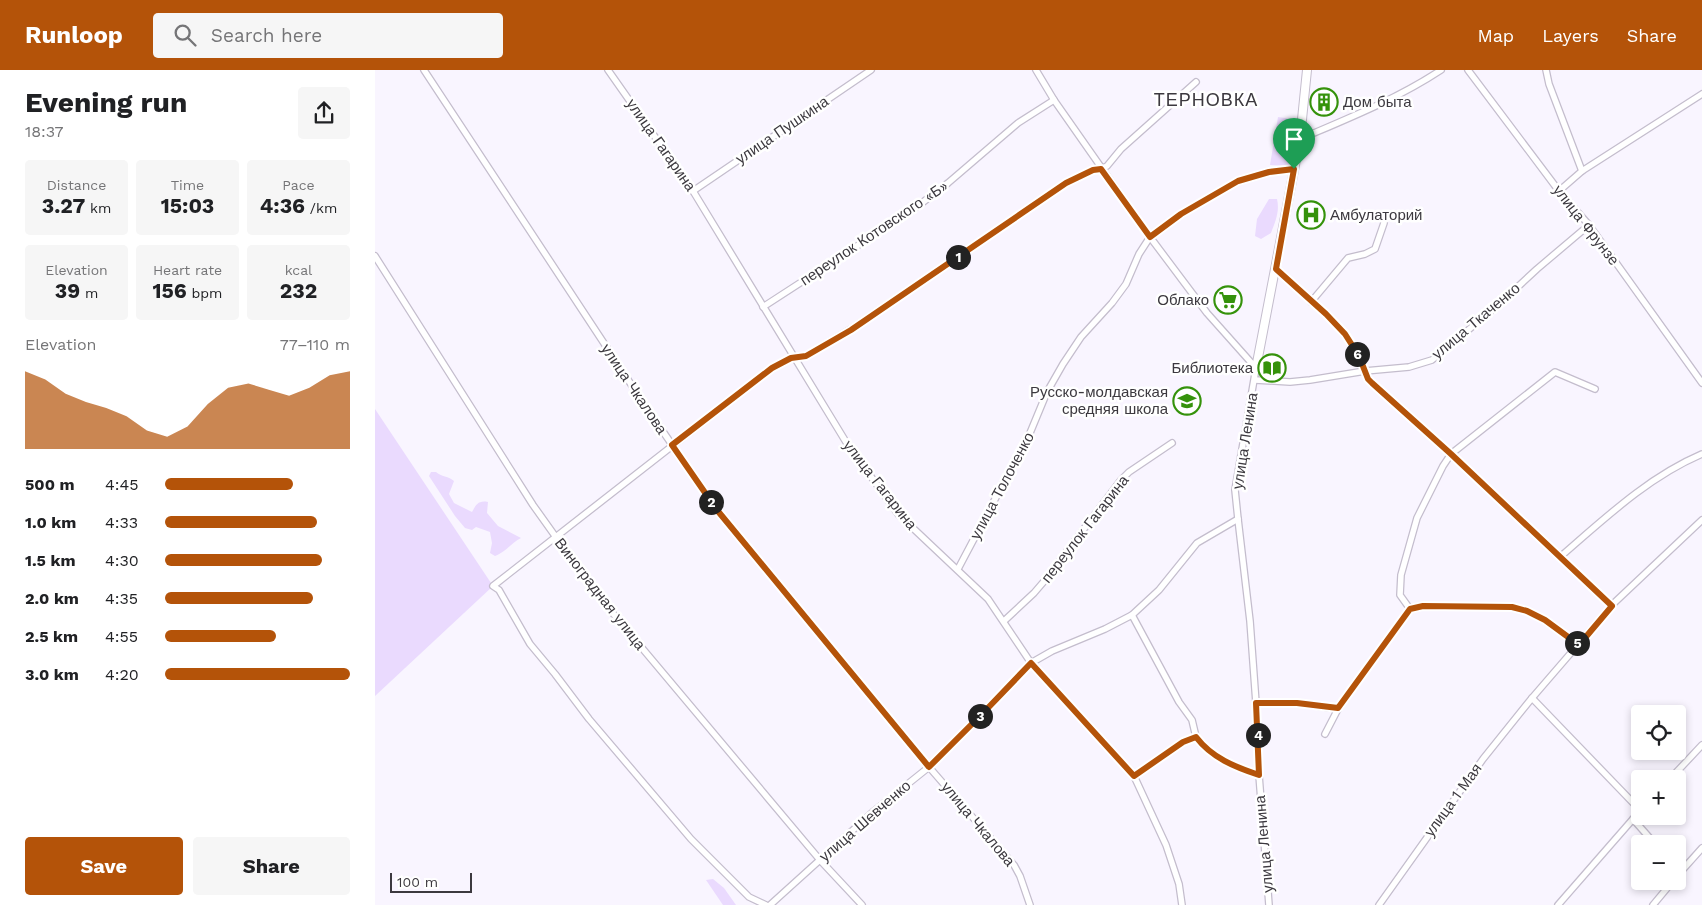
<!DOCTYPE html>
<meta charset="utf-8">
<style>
body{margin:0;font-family:"Work Sans",sans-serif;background:#f6f6f6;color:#202124;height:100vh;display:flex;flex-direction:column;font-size:19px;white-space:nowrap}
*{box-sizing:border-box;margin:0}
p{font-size:16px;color:#757577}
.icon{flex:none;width:28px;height:28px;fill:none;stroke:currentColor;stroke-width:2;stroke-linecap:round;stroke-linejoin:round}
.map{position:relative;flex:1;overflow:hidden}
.sheet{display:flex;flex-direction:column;background:#fff;width:375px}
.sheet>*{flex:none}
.tools{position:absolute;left:1256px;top:635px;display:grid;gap:10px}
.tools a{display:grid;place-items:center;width:55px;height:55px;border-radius:5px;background:#fff;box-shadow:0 2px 8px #0003;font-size:25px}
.scale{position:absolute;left:15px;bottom:12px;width:82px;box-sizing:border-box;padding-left:5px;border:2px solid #3c393f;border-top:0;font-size:14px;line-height:18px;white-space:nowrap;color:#3c393f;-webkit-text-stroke:4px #fff;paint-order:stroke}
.pin{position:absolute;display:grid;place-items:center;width:42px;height:42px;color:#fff;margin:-51px -21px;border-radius:50% 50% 50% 0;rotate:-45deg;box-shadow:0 0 5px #0007}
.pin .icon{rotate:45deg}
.km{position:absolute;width:25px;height:25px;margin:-12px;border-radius:50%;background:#222;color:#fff;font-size:14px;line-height:25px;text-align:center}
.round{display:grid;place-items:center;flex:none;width:52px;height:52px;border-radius:5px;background:#f6f6f6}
.head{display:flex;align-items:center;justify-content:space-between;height:85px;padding:0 25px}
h1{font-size:28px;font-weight:700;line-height:38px}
.stats{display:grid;grid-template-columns:repeat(3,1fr);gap:8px;height:85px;padding:5px 25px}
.stats div{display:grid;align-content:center;border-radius:5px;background:#f6f6f6;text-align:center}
.stats b{font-size:21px;font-weight:700}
.stats small{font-size:14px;font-weight:400}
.stats p{font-size:14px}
.chart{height:140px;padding:10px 25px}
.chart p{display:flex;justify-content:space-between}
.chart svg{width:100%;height:90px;margin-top:5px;fill:#b45309;opacity:.7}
.primary-button{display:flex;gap:10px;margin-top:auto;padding:10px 25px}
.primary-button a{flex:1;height:58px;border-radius:5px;background:#b45309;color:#fff;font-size:20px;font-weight:700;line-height:58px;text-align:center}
.primary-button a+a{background:#f6f6f6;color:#202124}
ul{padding:0 25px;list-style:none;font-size:16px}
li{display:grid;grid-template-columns:80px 60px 1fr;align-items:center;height:38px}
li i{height:12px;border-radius:6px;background:#b45309}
header{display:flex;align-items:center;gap:30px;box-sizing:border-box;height:70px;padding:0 25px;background:#b45309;color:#fff}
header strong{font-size:24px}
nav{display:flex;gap:28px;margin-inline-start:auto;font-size:18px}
.search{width:350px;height:45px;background:#f6f6f6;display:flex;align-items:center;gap:12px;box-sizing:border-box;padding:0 18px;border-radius:5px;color:#757577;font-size:19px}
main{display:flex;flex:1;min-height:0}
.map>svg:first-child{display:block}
.green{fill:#eadafe}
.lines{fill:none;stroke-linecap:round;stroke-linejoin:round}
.street-casing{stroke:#c4bdcd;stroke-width:8}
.secondary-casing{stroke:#c4bdcd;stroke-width:10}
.street{stroke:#fff;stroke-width:5.5}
.secondary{stroke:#fff;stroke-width:8}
.route-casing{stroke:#fff;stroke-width:10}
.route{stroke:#b45309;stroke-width:6}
.labels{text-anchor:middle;stroke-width:5;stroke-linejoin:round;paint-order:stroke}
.poi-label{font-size:15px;fill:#3c393f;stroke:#fff;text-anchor:end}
.street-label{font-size:15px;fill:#3c393f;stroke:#fff}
.quarter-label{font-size:18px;letter-spacing:1px;fill:#3c393f;stroke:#fff}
</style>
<header>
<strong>Runloop</strong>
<div class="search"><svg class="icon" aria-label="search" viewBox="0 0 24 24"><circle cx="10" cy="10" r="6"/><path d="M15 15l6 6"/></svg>Search here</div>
<nav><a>Map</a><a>Layers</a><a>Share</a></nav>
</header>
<main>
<section class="sheet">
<div class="head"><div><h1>Evening run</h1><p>18:37</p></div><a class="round"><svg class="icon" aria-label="share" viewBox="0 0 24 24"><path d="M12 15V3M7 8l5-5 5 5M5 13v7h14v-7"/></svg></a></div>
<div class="stats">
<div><p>Distance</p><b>3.27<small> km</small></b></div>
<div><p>Time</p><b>15:03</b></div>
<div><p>Pace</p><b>4:36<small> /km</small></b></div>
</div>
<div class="stats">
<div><p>Elevation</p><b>39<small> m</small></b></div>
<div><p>Heart rate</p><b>156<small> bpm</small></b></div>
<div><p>kcal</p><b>232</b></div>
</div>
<div class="chart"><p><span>Elevation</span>77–110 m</p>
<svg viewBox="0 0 160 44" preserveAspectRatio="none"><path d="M0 44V6L10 10L20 17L30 21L40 24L50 28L60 35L70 38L80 33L90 22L100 14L110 12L120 15L130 18L140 14L150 8L160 6V44z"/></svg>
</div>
<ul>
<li><b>500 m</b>4:45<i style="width:69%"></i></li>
<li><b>1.0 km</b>4:33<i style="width:82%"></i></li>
<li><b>1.5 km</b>4:30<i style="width:85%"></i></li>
<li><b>2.0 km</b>4:35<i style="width:80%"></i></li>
<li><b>2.5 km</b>4:55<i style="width:60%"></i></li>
<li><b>3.0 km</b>4:20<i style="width:100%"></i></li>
</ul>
<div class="primary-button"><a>Save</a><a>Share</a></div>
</section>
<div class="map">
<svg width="1327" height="835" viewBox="0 0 1327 835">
<rect width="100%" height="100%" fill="#f9f5ff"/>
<g class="green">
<polygon points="903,47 924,50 916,96 895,95"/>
<path d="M894 129H902C905 142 900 152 896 163L886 169 880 166 882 149Z"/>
<polygon points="0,339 118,516 0,626"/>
<path d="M56 402H61C66 407 74 406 79 411L74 424 79 433 97 442C101 435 103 430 113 432L112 443 123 456 146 468C135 474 132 481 120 486L115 483 117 473 115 462 101 457 97 460 90 458 80 446 54 406Z"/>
<polygon points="338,809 349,818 361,835 348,835 331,810"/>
</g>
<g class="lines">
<g class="street-casing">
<g id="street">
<polyline points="49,0 269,334 342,440 554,697 639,795 645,806 655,835"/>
<polyline points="233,0 318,121 471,372 523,444 613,529 656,593 759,706 791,775 804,814 807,835"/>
<polyline points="661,0 679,30 775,167 832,243 881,298 860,420 863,449 875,551 881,633 884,705 894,835"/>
<polyline points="1093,0 1184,121 1214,155 1327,313"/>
<polyline points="1171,0 1174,14 1207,101"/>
<path d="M925 69C974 48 1022 29 1066 0"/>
<polyline points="318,121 496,0"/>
<polyline points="1184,121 1207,101 1327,24"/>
<polyline points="0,186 158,435 220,522 445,790 487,835"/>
<polyline points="901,199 951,244 970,265 983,286 993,309 997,313 1076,384 1237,536"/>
<polyline points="936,232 973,188 990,184 1000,179 1009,153"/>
<polyline points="388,237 539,139 573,113 643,53 679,30"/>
<polyline points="880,310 915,312 935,310 990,301 1034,297 1057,290 1121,237 1162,199 1214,155"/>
<path d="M1185 487C1229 449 1273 407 1327 384"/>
<polyline points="583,499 655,363 672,322 688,294 706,267 737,233 751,214 764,184 775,167 806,144 863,111 894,102 919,99"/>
<polyline points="1035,539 1025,525 1026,505 1042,448 1068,396 1076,384 1180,302 1220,319"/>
<polyline points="757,545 804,632 817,650 821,667 826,674 838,684 852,693 884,705"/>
<polyline points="629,551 659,523 677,502 689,485 746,410 754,402 797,373"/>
<polyline points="1157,628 1265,740"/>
<polyline points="881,633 922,633 963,639 1035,539 1048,536 1137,537 1152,541 1169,550 1204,575"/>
<polyline points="950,664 963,639"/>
<polyline points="759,706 808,672 821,667"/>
<polyline points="1295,709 1327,675"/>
<polyline points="1258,749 1280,774"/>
<polyline points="1302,806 1327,778"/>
<polyline points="391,835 374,827 316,769 214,649 180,604 155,574 124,520 118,516 397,298 415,288 431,286 476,259 691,113 718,100 726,99 732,96 746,79 821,12"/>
<polyline points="395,835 499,741 554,697 611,641 656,593 677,581 730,559 757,545 784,520 822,473 863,449"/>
<polyline points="1004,835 1108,689 1157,628 1239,533 1327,450"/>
<polyline points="1183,835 1265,741"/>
<polyline points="1278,835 1298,811"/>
</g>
</g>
<g class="secondary-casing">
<polyline id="secondary" points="881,298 925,69 932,0"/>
</g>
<use href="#street" class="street"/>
<use href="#secondary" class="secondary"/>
</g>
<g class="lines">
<g class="route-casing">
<path id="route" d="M726 99 775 167 806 144 863 111 894 102 919 99 901 199 951 244 970 264 984 286 993 309 997 313 1076 384 1237 536 1204 575 1170 550 1152 541 1137 537 1048 536 1035 539 963 638 922 633H881L884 705C860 697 837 688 821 667L808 672 759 706 656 593 610 641 554 697 342 440 297 375 397 298 416 288 431 286 476 260 691 113 718 100Z"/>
</g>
<use href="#route" class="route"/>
</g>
<defs>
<g id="building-ring" transform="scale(1.4375)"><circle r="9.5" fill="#fff" stroke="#35920b" stroke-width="1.5"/><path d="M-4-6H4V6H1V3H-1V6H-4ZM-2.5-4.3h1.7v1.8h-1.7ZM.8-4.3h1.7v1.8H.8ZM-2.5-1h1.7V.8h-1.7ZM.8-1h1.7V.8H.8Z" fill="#35920b"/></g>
<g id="hospital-ring" transform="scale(1.4375)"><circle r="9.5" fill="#fff" stroke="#35920b" stroke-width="1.5"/><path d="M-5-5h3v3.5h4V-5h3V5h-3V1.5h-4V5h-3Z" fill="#35920b"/></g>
<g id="supermarket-ring" transform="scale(1.4375)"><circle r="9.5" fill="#fff" stroke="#35920b" stroke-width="1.5"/><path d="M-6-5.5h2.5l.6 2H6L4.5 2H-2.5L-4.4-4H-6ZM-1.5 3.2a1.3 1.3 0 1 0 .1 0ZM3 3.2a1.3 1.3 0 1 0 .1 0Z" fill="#35920b"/></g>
<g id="library-ring" transform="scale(1.4375)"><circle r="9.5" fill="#fff" stroke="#35920b" stroke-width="1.5"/><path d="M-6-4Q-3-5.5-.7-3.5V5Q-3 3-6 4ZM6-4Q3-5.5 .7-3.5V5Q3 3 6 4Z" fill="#35920b"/></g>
<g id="school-ring" transform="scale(1.4375)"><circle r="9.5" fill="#fff" stroke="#35920b" stroke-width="1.5"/><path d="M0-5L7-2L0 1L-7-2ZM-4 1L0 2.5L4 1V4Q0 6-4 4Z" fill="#35920b"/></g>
</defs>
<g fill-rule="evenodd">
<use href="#building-ring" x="949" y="32"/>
<use href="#hospital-ring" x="936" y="145"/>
<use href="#supermarket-ring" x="853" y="230"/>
<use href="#library-ring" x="897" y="298"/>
<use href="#school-ring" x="812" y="331"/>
</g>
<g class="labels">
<g class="poi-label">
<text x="968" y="37" text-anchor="start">Дом быта</text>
<text x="955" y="150" text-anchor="start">Амбулаторий</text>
<text x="834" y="235">Облако</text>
<text x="878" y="303">Библиотека</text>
<text x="793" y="327">Русско-молдавская<tspan x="793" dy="17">средняя школа</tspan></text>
</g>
<g class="street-label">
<text transform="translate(407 60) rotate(-34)" y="5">улица Пушкина</text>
<text transform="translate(286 75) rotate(55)" y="5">улица Гагарина</text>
<text transform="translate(1211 155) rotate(52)" y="5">улица Фрунзе</text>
<text transform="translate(499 163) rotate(-34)" y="5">переулок Котовского «Б»</text>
<text transform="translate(1101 251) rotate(-40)" y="5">улица Ткаченко</text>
<text transform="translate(259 319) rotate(56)" y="5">улица Чкалова</text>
<text transform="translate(870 371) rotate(-81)" y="5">улица Ленина</text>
<text transform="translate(505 415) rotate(52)" y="5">улица Гагарина</text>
<text transform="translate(627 416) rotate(-62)" y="5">улица Толоченко</text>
<text transform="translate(710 459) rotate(-52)" y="5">переулок Гагарина</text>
<text transform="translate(225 524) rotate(52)" y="5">Виноградная улица</text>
<text transform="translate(1078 730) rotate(-54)" y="5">улица 1 Мая</text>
<text transform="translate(490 751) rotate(-41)" y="5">улица Шевченко</text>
<text transform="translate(603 754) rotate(50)" y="5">улица Чкалова</text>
<text transform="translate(889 774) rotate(-95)" y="5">улица Ленина</text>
</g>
<g class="quarter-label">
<text x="831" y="36">ТЕРНОВКА</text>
</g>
</g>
</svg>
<div class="tools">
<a><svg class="icon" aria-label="locate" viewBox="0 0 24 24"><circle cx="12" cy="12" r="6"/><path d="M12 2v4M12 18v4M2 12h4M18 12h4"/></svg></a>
<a>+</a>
<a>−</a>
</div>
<div class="scale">100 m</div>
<div class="pin" style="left:919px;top:99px;background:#1e9e55"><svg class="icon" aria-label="arrive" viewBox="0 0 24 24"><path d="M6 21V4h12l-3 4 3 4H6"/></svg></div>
<b class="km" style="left:583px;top:187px">1</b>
<b class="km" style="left:336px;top:432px">2</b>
<b class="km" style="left:605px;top:646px">3</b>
<b class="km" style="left:883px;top:665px">4</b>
<b class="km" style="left:1202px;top:573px">5</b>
<b class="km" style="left:982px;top:284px">6</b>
</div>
</main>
